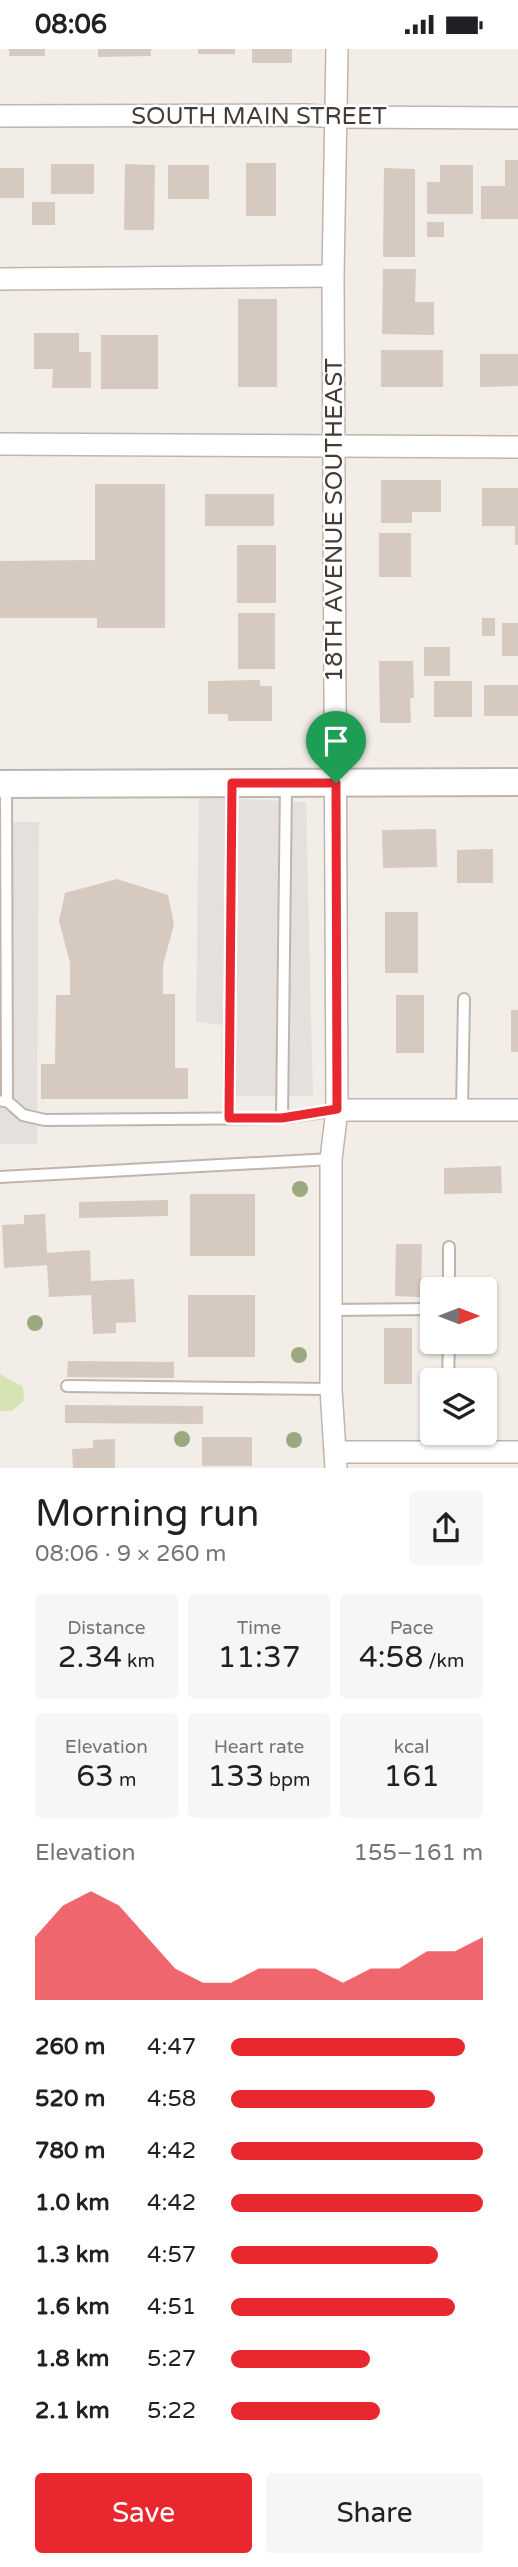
<!DOCTYPE html>
<meta charset="utf-8">
<style>
body{margin:0;font-family:"Varela Round",sans-serif;background:#f6f6f6;color:#202124;height:100vh;display:flex;flex-direction:column;font-size:26px;white-space:nowrap}
*{box-sizing:border-box;margin:0}
p{font-size:23px;color:#757577}
.icon{flex:none;width:38px;height:38px;fill:none;stroke:currentColor;stroke-width:2;stroke-linecap:round;stroke-linejoin:round}
.map{position:relative;height:1419px;overflow:hidden}
.details{display:flex;flex-direction:column;background:#fff;flex:1}
.details>*{flex:none}
.needle{width:46px;rotate:90deg}
.buttons{position:absolute;left:420px;top:1228px;display:grid;gap:14px}
.buttons a{display:grid;place-items:center;width:77px;height:77px;border-radius:7px;background:#fff;box-shadow:0 2px 5px #0004;font-size:35px}
.pin{position:absolute;display:grid;place-items:center;width:60px;height:60px;color:#fff;margin:-72px -30px;border-radius:50% 50% 50% 0;rotate:-45deg;box-shadow:0 0 7px #0007}
.pin .icon{rotate:45deg}
.round{display:grid;place-items:center;flex:none;width:74px;height:74px;border-radius:7px;background:#f6f6f6}
.overview{display:flex;align-items:center;justify-content:space-between;height:119px;padding:0 35px}
h1{font-size:38px;font-weight:600;line-height:52px}
.metrics{display:grid;grid-template-columns:repeat(3,1fr);gap:10px;height:119px;padding:7px 35px}
.metrics div{display:grid;align-content:center;border-radius:7px;background:#f6f6f6;text-align:center}
.metrics b{font-size:30px;font-weight:600}
.metrics small{font-size:19px;font-weight:400}
.metrics p{font-size:19px}
.chart{height:196px;padding:14px 35px}
.chart p{display:flex;justify-content:space-between}
.chart svg{width:100%;height:126px;margin-top:7px;fill:#e9272e;opacity:.7}
.cta{display:flex;gap:14px;margin-top:auto;padding:14px 35px}
.cta a{flex:1;height:80px;border-radius:7px;background:#e9272e;color:#fff;font-size:28px;font-weight:600;line-height:80px;text-align:center}
.cta a+a{background:#f6f6f6;color:#202124}
ul{padding:0 35px;list-style:none;font-size:23px}
li{display:grid;grid-template-columns:112px 84px 1fr;align-items:center;height:52px}
li i{height:18px;border-radius:9px;background:#e9272e}
.status{display:flex;justify-content:space-between;align-items:center;height:49px;padding:0 35px;background:#fff;direction:ltr}
.status svg{height:19px;fill:currentColor}
.map>svg:first-child{display:block}
.green{fill:#d6e3b3}
.parking{fill:#e3e0de}
.building{fill:#d6c9c0}
.lines{fill:none;stroke-linecap:round;stroke-linejoin:round}
.service-casing{stroke:#c0b5ad;stroke-width:14}
.minor-casing{stroke:#c0b5ad;stroke-width:24}
.tertiary-casing{stroke:#c0b5ad;stroke-width:30}
.service{stroke:#fff;stroke-width:10}
.minor{stroke:#fff;stroke-width:21}
.tertiary{stroke:#fff;stroke-width:26}
.tree{fill:#9ba981}
.route-casing{stroke:#fff;stroke-width:14}
.route{stroke:#e9272e;stroke-width:9}
.labels{text-anchor:middle;stroke-width:5;stroke-linejoin:round;paint-order:stroke}
.street-label{font-size:24px;fill:#443c36;stroke:#fff}
</style>
<div class="status"><b>08:06</b><svg viewBox="0 0 49 12"><path d="M0 12V9h3v3zM5 12V6h3v6zM10 12V3h3v9zM15 12V0h3v12zM26 1h20v11H26zM47 4h2v5h-2z"/></svg></div>
<div class="map">
<svg width="518" height="1419" viewBox="0 0 518 1419">
<rect width="100%" height="100%" fill="#f2ede7"/>
<polygon class="green" points="0,1325 23,1338 24,1351 12,1362 0,1362"/>
<g class="parking">
<polygon points="199,748 306,753 313,1047 229,1047 232,977 196,973"/>
<polygon points="0,773 39,773 37,1095 0,1095"/>
</g>
<g class="building">
<rect x="9" y="0" width="36" height="7"/>
<polygon points="98,0 151,0 151,7 98,8"/>
<rect x="198" y="0" width="37" height="5"/>
<rect x="252" y="0" width="40" height="14"/>
<polygon points="505,111 518,111 518,170 481,170 481,137 505,137"/>
<rect x="246" y="114" width="30" height="53"/>
<rect x="51" y="115" width="43" height="30"/>
<polygon points="125,115 155,116 154,181 124,181"/>
<rect x="168" y="116" width="41" height="34"/>
<polygon points="440,116 473,116 473,165 427,165 427,133 440,133"/>
<rect x="0" y="119" width="24" height="30"/>
<polygon points="384,119 415,120 415,208 383,208"/>
<rect x="32" y="153" width="23" height="23"/>
<rect x="427" y="173" width="17" height="15"/>
<polygon points="383,220 416,220 415,253 434,253 434,286 382,285"/>
<rect x="238" y="250" width="39" height="88"/>
<polygon points="34,284 79,284 79,303 91,303 91,339 52,339 53,320 34,320"/>
<rect x="101" y="286" width="57" height="54"/>
<rect x="381" y="301" width="62" height="37"/>
<polygon points="480,305 518,305 518,337 480,338"/>
<polygon points="381,431 441,431 441,463 412,463 412,474 381,474"/>
<polygon points="95,435 165,435 165,579 97,579 97,569 0,569 0,512 95,511"/>
<polygon points="482,439 518,439 518,496 515,496 515,477 482,477"/>
<rect x="205" y="445" width="69" height="32"/>
<rect x="379" y="484" width="32" height="44"/>
<rect x="237" y="496" width="39" height="58"/>
<rect x="238" y="564" width="37" height="56"/>
<rect x="482" y="569" width="13" height="18"/>
<rect x="502" y="574" width="16" height="33"/>
<rect x="424" y="598" width="26" height="29"/>
<polygon points="379,612 413,612 414,649 410,649 411,674 380,674"/>
<polygon points="260,631 260,637 272,637 272,672 228,672 228,665 208,665 208,632"/>
<rect x="434" y="632" width="38" height="36"/>
<rect x="484" y="636" width="34" height="31"/>
<polygon points="436,780 437,818 383,819 382,781"/>
<polygon points="493,800 493,834 457,834 457,801"/>
<polygon points="117,830 168,846 174,875 163,916 163,945 175,945 175,1019 188,1019 188,1050 41,1050 41,1015 55,1015 56,946 70,946 70,914 59,872 65,844"/>
<rect x="385" y="863" width="33" height="61"/>
<rect x="396" y="946" width="28" height="58"/>
<rect x="511" y="961" width="7" height="42"/>
<polygon points="501,1117 502,1144 444,1145 444,1119"/>
<rect x="190" y="1145" width="65" height="62"/>
<polygon points="168,1151 168,1167 79,1169 79,1153"/>
<polygon points="45,1165 47,1204 90,1201 91,1232 134,1230 136,1273 116,1274 116,1284 93,1285 91,1246 49,1248 47,1216 4,1219 2,1176 24,1175 24,1166"/>
<polygon points="396,1195 422,1195 421,1248 395,1247"/>
<rect x="188" y="1246" width="67" height="62"/>
<rect x="384" y="1279" width="28" height="56"/>
<polygon points="68,1312 174,1313 174,1329 67,1328"/>
<polygon points="65,1356 203,1357 203,1375 65,1374"/>
<rect x="202" y="1388" width="50" height="29"/>
<polygon points="115,1390 115,1419 73,1419 72,1400 93,1399 93,1391"/>
</g>
<g class="lines">
<g class="service-casing">
<g id="service">
<polyline points="3,1052 7,1052 6,737"/>
<polyline points="7,1052 23,1066 45,1071 282,1069 337,1061"/>
<polyline points="462,1061 464,950"/>
<polyline points="229,1069 232,734"/>
<polyline points="282,1069 286,735"/>
<polyline points="0,1128 331,1110"/>
<polyline points="449,1198 449,1241"/>
<polyline points="331,1261 432,1260"/>
<polyline points="448,1332 449,1293"/>
<polyline points="67,1337 331,1340"/>
<polyline points="438,1403 442,1384"/>
</g>
</g>
<g class="minor-casing">
<g id="minor">
<polyline points="0,67 305,66 336,68 518,69"/>
<polyline points="0,230 333,227"/>
<polyline points="0,395 518,398"/>
<polyline points="337,1061 518,1061"/>
<polyline points="336,1403 518,1403"/>
<polyline points="336,1419 331,1340 331,1110 337,1061 333,227 337,0"/>
</g>
</g>
<g class="tertiary-casing">
<polyline id="tertiary" points="0,735 518,733"/>
</g>
<use href="#service" class="service"/>
<use href="#minor" class="minor"/>
<use href="#tertiary" class="tertiary"/>
</g>
<g class="tree">
<circle cx="300" cy="1140" r="8"/>
<circle cx="35" cy="1274" r="8"/>
<circle cx="299" cy="1306" r="8"/>
<circle cx="182" cy="1390" r="8"/>
<circle cx="294" cy="1391" r="8"/>
</g>
<g class="lines">
<g class="route-casing">
<polygon id="route" points="232,734 336,734 337,1060 282,1069 229,1069"/>
</g>
<use href="#route" class="route"/>
</g>
<g class="labels">
<g class="street-label">
<text x="259" y="75">SOUTH MAIN STREET</text>
<text transform="translate(334 471) rotate(-90)" y="8">18TH AVENUE SOUTHEAST</text>
</g>
</g>
</svg>
<div class="buttons">
<a><svg class="needle" viewBox="-14 -14 28 28"><path d="M0-13l5 13h-10z" fill="#e53935"/><path d="M0 13l5-13h-10z" fill="#757577"/></svg></a>
<a><svg class="icon" aria-label="layers" viewBox="0 0 24 24"><path d="M12 4l9 5-9 5-9-5zM3 14l9 5 9-5"/></svg></a>
</div>
<div class="pin" style="left:336px;top:734px;background:#1e9e55"><svg class="icon" aria-label="arrive" viewBox="0 0 24 24"><path d="M6 21V4h12l-3 4 3 4H6"/></svg></div>
</div>
<section class="details">
<div class="overview"><div><h1>Morning run</h1><p>08:06 · 9 × 260 m</p></div><a class="round"><svg class="icon" aria-label="share" viewBox="0 0 24 24"><path d="M12 15V3M7 8l5-5 5 5M5 13v7h14v-7"/></svg></a></div>
<div class="metrics">
<div><p>Distance</p><b>2.34<small> km</small></b></div>
<div><p>Time</p><b>11:37</b></div>
<div><p>Pace</p><b>4:58<small> /km</small></b></div>
</div>
<div class="metrics">
<div><p>Elevation</p><b>63<small> m</small></b></div>
<div><p>Heart rate</p><b>133<small> bpm</small></b></div>
<div><p>kcal</p><b>161</b></div>
</div>
<div class="chart"><p><span>Elevation</span>155–161 m</p>
<svg viewBox="0 0 160 44" preserveAspectRatio="none"><path d="M0 44V22L10 11L20 6L30 11L40 22L50 33L60 38L70 38L80 33L90 33L100 33L110 38L120 33L130 33L140 27L150 27L160 22V44z"/></svg>
</div>
<ul>
<li><b>260 m</b>4:47<i style="width:93%"></i></li>
<li><b>520 m</b>4:58<i style="width:81%"></i></li>
<li><b>780 m</b>4:42<i style="width:100%"></i></li>
<li><b>1.0 km</b>4:42<i style="width:100%"></i></li>
<li><b>1.3 km</b>4:57<i style="width:82%"></i></li>
<li><b>1.6 km</b>4:51<i style="width:89%"></i></li>
<li><b>1.8 km</b>5:27<i style="width:55%"></i></li>
<li><b>2.1 km</b>5:22<i style="width:59%"></i></li>
</ul>
<div class="cta"><a>Save</a><a>Share</a></div>
</section>
